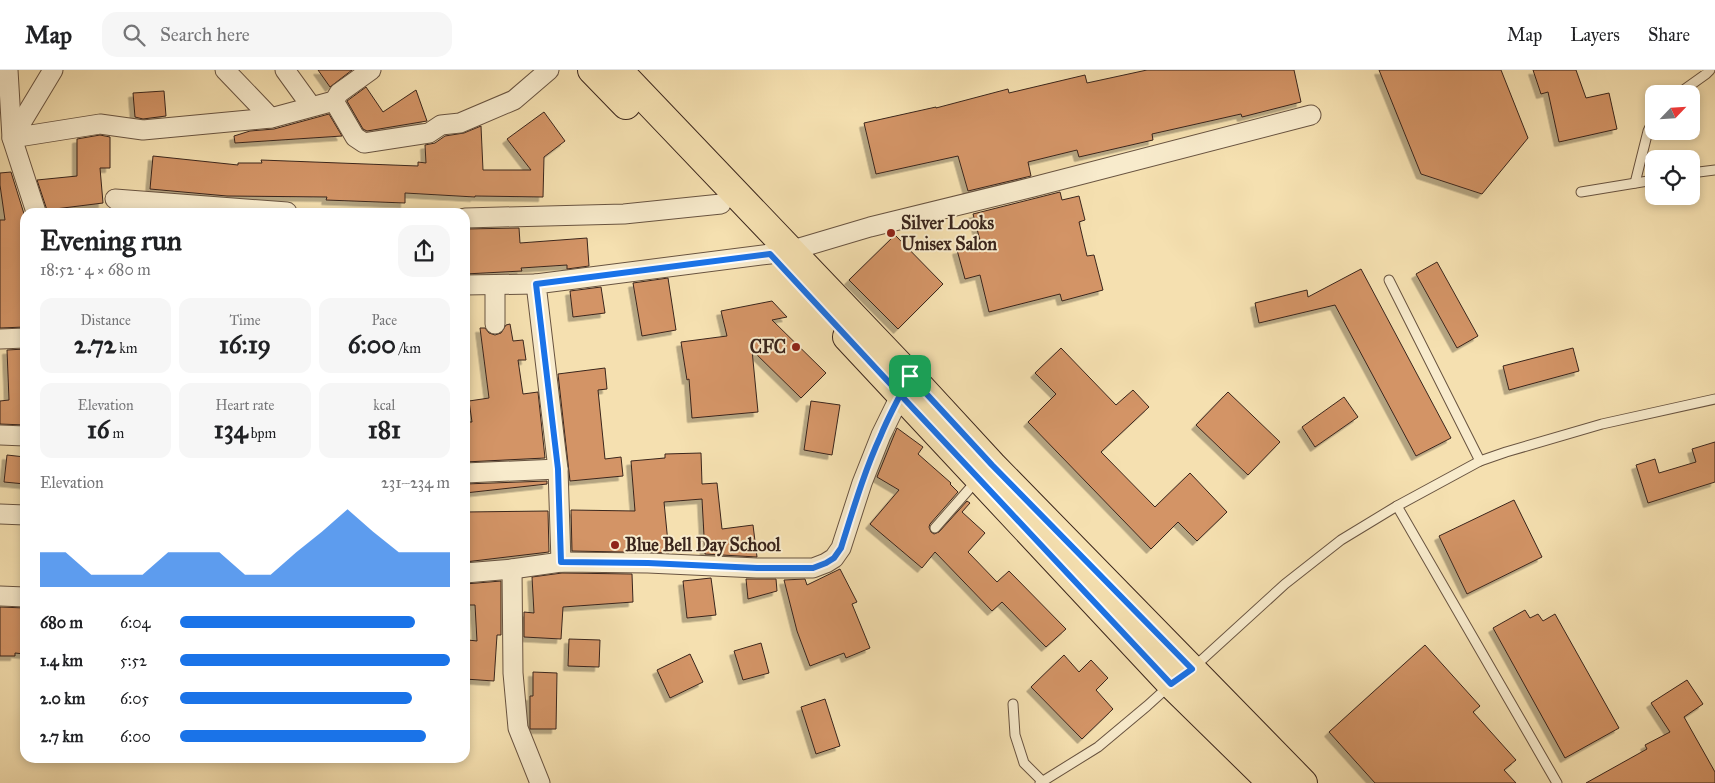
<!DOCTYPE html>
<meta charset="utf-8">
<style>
body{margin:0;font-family:"IM FELL Great Primer",serif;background:#f6f6f6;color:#202124;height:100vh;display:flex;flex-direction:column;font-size:19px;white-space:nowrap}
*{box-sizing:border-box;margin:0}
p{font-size:16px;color:#757577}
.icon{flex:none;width:28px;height:28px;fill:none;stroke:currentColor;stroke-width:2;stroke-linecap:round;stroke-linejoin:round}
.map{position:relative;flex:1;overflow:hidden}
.details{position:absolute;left:20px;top:138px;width:450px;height:555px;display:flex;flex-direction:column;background:#fff;border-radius:15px;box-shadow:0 2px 8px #0003}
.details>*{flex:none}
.needle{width:32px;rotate:65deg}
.buttons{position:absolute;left:1645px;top:15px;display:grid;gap:10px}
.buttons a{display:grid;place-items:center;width:55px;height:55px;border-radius:10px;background:#fff;box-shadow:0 2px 8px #0003;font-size:25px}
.pin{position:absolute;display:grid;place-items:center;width:42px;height:42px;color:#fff;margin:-21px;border-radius:10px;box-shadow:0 2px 8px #0006}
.round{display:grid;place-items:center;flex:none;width:52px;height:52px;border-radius:15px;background:#f6f6f6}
.overview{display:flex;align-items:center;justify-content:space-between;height:85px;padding:0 20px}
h1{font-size:28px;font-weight:700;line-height:38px}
.figures{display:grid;grid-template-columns:repeat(3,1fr);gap:8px;height:85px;padding:5px 20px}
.figures div{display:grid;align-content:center;border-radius:12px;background:#f6f6f6;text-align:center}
.figures b{font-size:25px;font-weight:700}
.figures small{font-size:14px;font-weight:400}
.figures p{font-size:14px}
.chart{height:140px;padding:10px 20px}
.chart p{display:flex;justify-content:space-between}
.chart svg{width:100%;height:90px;margin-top:5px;fill:#1a73e8;opacity:.7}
ul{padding:0 20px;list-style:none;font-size:16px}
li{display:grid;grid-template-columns:80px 60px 1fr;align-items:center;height:38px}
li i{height:12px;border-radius:6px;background:#1a73e8}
header{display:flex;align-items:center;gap:30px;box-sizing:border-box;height:70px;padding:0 25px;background:#fff;border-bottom:1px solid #e0e0e0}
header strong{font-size:24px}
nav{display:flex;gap:28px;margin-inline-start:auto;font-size:18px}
.search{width:350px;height:45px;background:#f6f6f6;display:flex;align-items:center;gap:12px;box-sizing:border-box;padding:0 18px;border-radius:15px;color:#757577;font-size:19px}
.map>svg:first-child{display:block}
.building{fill:#d39466;stroke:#3a251c;filter:url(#shadow)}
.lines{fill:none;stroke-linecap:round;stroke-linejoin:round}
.service-casing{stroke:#695441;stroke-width:11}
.minor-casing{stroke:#695441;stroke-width:21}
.primary-casing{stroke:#3a251c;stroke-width:30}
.service{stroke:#f8ebcc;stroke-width:9}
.minor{stroke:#f8ebcc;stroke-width:19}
.primary{stroke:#f5e0b0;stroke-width:28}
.route-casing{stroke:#fff;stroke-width:10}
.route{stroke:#1a73e8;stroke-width:6}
.poi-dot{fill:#8f2418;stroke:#f8ebcc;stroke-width:2}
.labels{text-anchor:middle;stroke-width:4;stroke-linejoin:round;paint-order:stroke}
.poi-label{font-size:18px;font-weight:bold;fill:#3a251c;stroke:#f8ebcc;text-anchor:start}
</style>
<header>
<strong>Map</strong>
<div class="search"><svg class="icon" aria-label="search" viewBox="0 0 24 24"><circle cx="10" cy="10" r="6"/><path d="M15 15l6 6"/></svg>Search here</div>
<nav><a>Map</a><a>Layers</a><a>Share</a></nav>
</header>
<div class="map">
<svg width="1715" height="713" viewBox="0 0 1715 713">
<defs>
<filter id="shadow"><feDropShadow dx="-4.5" dy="4.5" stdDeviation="0" flood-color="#0004"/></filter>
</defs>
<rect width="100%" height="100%" fill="#f5e0b0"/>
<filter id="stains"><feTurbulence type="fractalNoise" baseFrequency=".004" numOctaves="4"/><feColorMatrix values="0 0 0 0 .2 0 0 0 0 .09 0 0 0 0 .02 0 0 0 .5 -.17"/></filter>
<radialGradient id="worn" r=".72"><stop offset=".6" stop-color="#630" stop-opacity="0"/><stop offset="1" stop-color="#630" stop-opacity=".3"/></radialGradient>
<g class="building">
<polygon points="318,0 352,0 330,17"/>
<polygon points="1147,0 1294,0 1301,32 1242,47 1241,44 1152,64 1153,70 1079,87 1077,80 1028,92 1031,106 968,121 958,86 876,104 864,53 936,37 936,38 1008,19 1009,23 1085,5 1087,13"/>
<polygon points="1379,0 1501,0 1528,68 1482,124 1421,104"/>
<polygon points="1533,0 1576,0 1586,28 1609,23 1617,59 1559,72 1548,22 1541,24"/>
<polygon points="366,17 383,42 416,20 427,51 367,61 363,59 347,31"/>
<polygon points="164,21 166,46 143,49 135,47 133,23"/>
<polygon points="544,42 565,71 544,87 543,127 475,126 475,127 405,123 405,133 326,130 327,127 227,126 150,119 153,86 238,95 238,93 262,93 261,90 418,96 418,92 426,93 425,75 435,73 445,66 464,63 481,56 483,100 531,100 507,69"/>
<polygon points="329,44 342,66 235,73 234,66 250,61 274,59"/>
<polygon points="100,65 110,67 110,98 100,98 103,133 47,140 37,110 77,106 77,69"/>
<polygon points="11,102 25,147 25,257 0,258 0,150 5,150 0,115 0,103"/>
<polygon points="1060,122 1062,130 1079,126 1085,150 1079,152 1087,186 1094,185 1103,220 1062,231 1060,224 989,242 980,205 965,209 957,180 981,174 973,144"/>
<polygon points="519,158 520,173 587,168 589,196 567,199 567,195 521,198 522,201 465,204 465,159"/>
<polygon points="895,165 943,214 898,259 849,210"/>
<polygon points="1437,192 1478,266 1457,278 1416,204"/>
<polygon points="1361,199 1451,368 1416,386 1335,235 1259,253 1255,233 1307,220 1308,227"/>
<polygon points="668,208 676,260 642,266 633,213"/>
<polygon points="601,217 605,243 573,247 570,221"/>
<polygon points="772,231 787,247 772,250 826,303 801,328 752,280 758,342 692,348 689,309 687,310 681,272 727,266 721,241"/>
<polygon points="510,254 513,271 523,270 526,290 518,290 523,324 538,322 545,388 465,392 465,352 472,352 469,331 489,328 480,258 485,258 489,263 495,265 501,263 506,255"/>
<polygon points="1061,278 1116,335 1133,320 1149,337 1101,382 1155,437 1190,403 1227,442 1197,471 1178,452 1151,479 1028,352 1056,324 1035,303"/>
<polygon points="1573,278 1579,301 1509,320 1503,296"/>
<polygon points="25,279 25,355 0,354 0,331 9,330 7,280"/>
<polygon points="605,298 607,319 598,320 605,389 621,387 623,406 570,411 558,304"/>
<polygon points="1228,322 1280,372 1248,405 1196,355"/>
<polygon points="1344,327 1358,347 1315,377 1302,357"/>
<polygon points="811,331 840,335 832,385 804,380"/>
<polygon points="897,358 923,377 918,384 951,413 950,414 958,422 930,454 929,457 931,462 934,464 939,462 967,431 970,433 962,442 985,463 968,482 997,512 1009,501 1066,559 1046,577 1002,532 992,541 935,482 922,498 870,454 899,420 877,407"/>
<polygon points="1715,372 1715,412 1648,433 1636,395 1655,389 1659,403 1696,392 1692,379"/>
<polygon points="701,383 702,414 717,413 722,459 753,455 757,487 705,484 702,429 664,432 669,483 572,481 571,440 635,441 631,391 665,388 665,384"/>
<polygon points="7,385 25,387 25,414 4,412"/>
<polygon points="547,411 547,414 465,423 465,414"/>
<polygon points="1514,430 1542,487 1467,524 1439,466"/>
<polygon points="548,441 549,482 465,492 465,442"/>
<polygon points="840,499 857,532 852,534 870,578 846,588 844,583 810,596 797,561 784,510 805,509 807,515"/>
<polygon points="562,503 632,504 633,532 563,537 561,569 524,567 524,542 534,543 532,507"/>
<polygon points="711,508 716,545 687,548 683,511"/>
<polygon points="746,509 776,509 777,521 748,529"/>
<polygon points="501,511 501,565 497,565 494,611 465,609 468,570 477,571 475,535 465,535 465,514"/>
<polygon points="0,537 25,538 25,584 15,583 15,586 0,586"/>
<polygon points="1525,540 1530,548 1538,544 1543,551 1555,544 1619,658 1565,688 1493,558"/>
<polygon points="569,569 600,570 599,597 568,596"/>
<polygon points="761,573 769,603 743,610 734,581"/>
<polygon points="1425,575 1480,636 1473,642 1516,690 1504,700 1516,713 1375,713 1329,662"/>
<polygon points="690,584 703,612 670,628 657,600"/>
<polygon points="1064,585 1079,602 1091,590 1108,608 1096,620 1113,639 1082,669 1031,617"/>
<polygon points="533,602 557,603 556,659 530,659 530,626 533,626"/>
<polygon points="1687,610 1703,634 1684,647 1715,702 1715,713 1586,713 1647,679 1645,675 1670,662 1651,633"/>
<polygon points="825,629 840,676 816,684 801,637"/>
</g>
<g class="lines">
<g class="service-casing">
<g id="service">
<polyline points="1678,24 1706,4 1710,0"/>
<polyline points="1691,103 1715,100"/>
<polyline points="1635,113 1648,61 1654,49"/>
<polyline points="1581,122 1654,110"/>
<polyline points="1389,210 1480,391"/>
<polyline points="1397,436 1557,713"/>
<polyline points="935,458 978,409"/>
<polyline points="1194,597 1285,514 1341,470 1397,436 1480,391 1506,382 1602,354 1715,329"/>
<polyline points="1013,634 1015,665 1024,693 1043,712"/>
<polyline points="1040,713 1098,677 1147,636 1168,617"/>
</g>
</g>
<g class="minor-casing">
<g id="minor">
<polyline points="8,0 12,68 36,142"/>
<polyline points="53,0 12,68 100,54 143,60 271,48 334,31 339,23 371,0"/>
<polyline points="225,0 271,48"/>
<polyline points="285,0 311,36"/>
<polyline points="334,31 355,67 364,73 429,63 441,55 460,53 514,30 549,0"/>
<polyline points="115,129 287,142"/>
<polyline points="465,148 624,144 721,134"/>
<polyline points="789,181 870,157 1033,117 1311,45"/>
<polyline points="465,215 536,214"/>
<polyline points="495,215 495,254"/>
<polyline points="0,269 25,268"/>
<polyline points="0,365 25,366"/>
<polyline points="465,403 558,399"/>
<polyline points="0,444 25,445"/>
<polyline points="561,492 558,399 536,214 770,184"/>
<polyline points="512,499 513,603 518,658 540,713"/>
<polyline points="465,503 512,499 561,492 648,493 757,498 813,498 826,493 834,488 841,478 862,413 881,365 905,316"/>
<polyline points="0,526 25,527"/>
</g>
</g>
<g class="primary-casing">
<g id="primary">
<polyline points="592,0 626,35"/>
<polyline points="618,0 910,306 992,395 1303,713"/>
<polyline points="847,267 1171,614 1272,713"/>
</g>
</g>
<use href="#service" class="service"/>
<use href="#minor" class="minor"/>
<use href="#primary" class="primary"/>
</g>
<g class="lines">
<g class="route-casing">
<path id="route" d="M910 306C900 326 889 345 881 365 864 402 853 440 841 478L834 488 826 493 813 498H757L648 493 561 492 558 399 536 214 770 184C903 328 1036 471 1171 614L1192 599 992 395 910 306"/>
</g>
<use href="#route" class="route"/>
</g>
<g class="poi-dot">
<circle cx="891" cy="163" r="5"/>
<circle cx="796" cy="277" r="5"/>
<circle cx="615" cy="475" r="5"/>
</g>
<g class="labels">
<g class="poi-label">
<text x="901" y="159">Silver Looks<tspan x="901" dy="21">Unisex Salon</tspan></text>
<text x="786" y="283" text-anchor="end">CFC</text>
<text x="625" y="481">Blue Bell Day School</text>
</g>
</g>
<rect width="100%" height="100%" filter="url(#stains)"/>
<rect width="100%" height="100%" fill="url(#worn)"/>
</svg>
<div class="buttons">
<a><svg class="needle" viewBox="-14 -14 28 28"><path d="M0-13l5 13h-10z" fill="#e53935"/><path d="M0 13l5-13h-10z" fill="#757577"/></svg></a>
<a><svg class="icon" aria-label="locate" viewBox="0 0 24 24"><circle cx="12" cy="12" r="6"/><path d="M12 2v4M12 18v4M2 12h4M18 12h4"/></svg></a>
</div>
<div class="pin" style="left:910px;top:306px;background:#1e9e55"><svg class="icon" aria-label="arrive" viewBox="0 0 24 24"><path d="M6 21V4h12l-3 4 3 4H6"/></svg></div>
<section class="details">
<div class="overview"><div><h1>Evening run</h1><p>18:52 · 4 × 680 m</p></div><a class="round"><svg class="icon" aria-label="share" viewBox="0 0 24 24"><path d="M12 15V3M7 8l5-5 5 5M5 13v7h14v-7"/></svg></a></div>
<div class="figures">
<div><p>Distance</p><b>2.72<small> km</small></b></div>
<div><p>Time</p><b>16:19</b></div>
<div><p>Pace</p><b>6:00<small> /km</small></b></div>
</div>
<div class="figures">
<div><p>Elevation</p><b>16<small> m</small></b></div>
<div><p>Heart rate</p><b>134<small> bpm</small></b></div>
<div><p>kcal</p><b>181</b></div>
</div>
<div class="chart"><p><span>Elevation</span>231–234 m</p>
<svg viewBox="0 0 160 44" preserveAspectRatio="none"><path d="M0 44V27L10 27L20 38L30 38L40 38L50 27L60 27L70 27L80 38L90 38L100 27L110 17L120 6L130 17L140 27L150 27L160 27V44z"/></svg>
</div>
<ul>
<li><b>680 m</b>6:04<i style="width:87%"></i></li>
<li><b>1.4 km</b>5:52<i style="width:100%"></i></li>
<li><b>2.0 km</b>6:05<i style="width:86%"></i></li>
<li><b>2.7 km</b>6:00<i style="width:91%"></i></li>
</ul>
</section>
</div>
